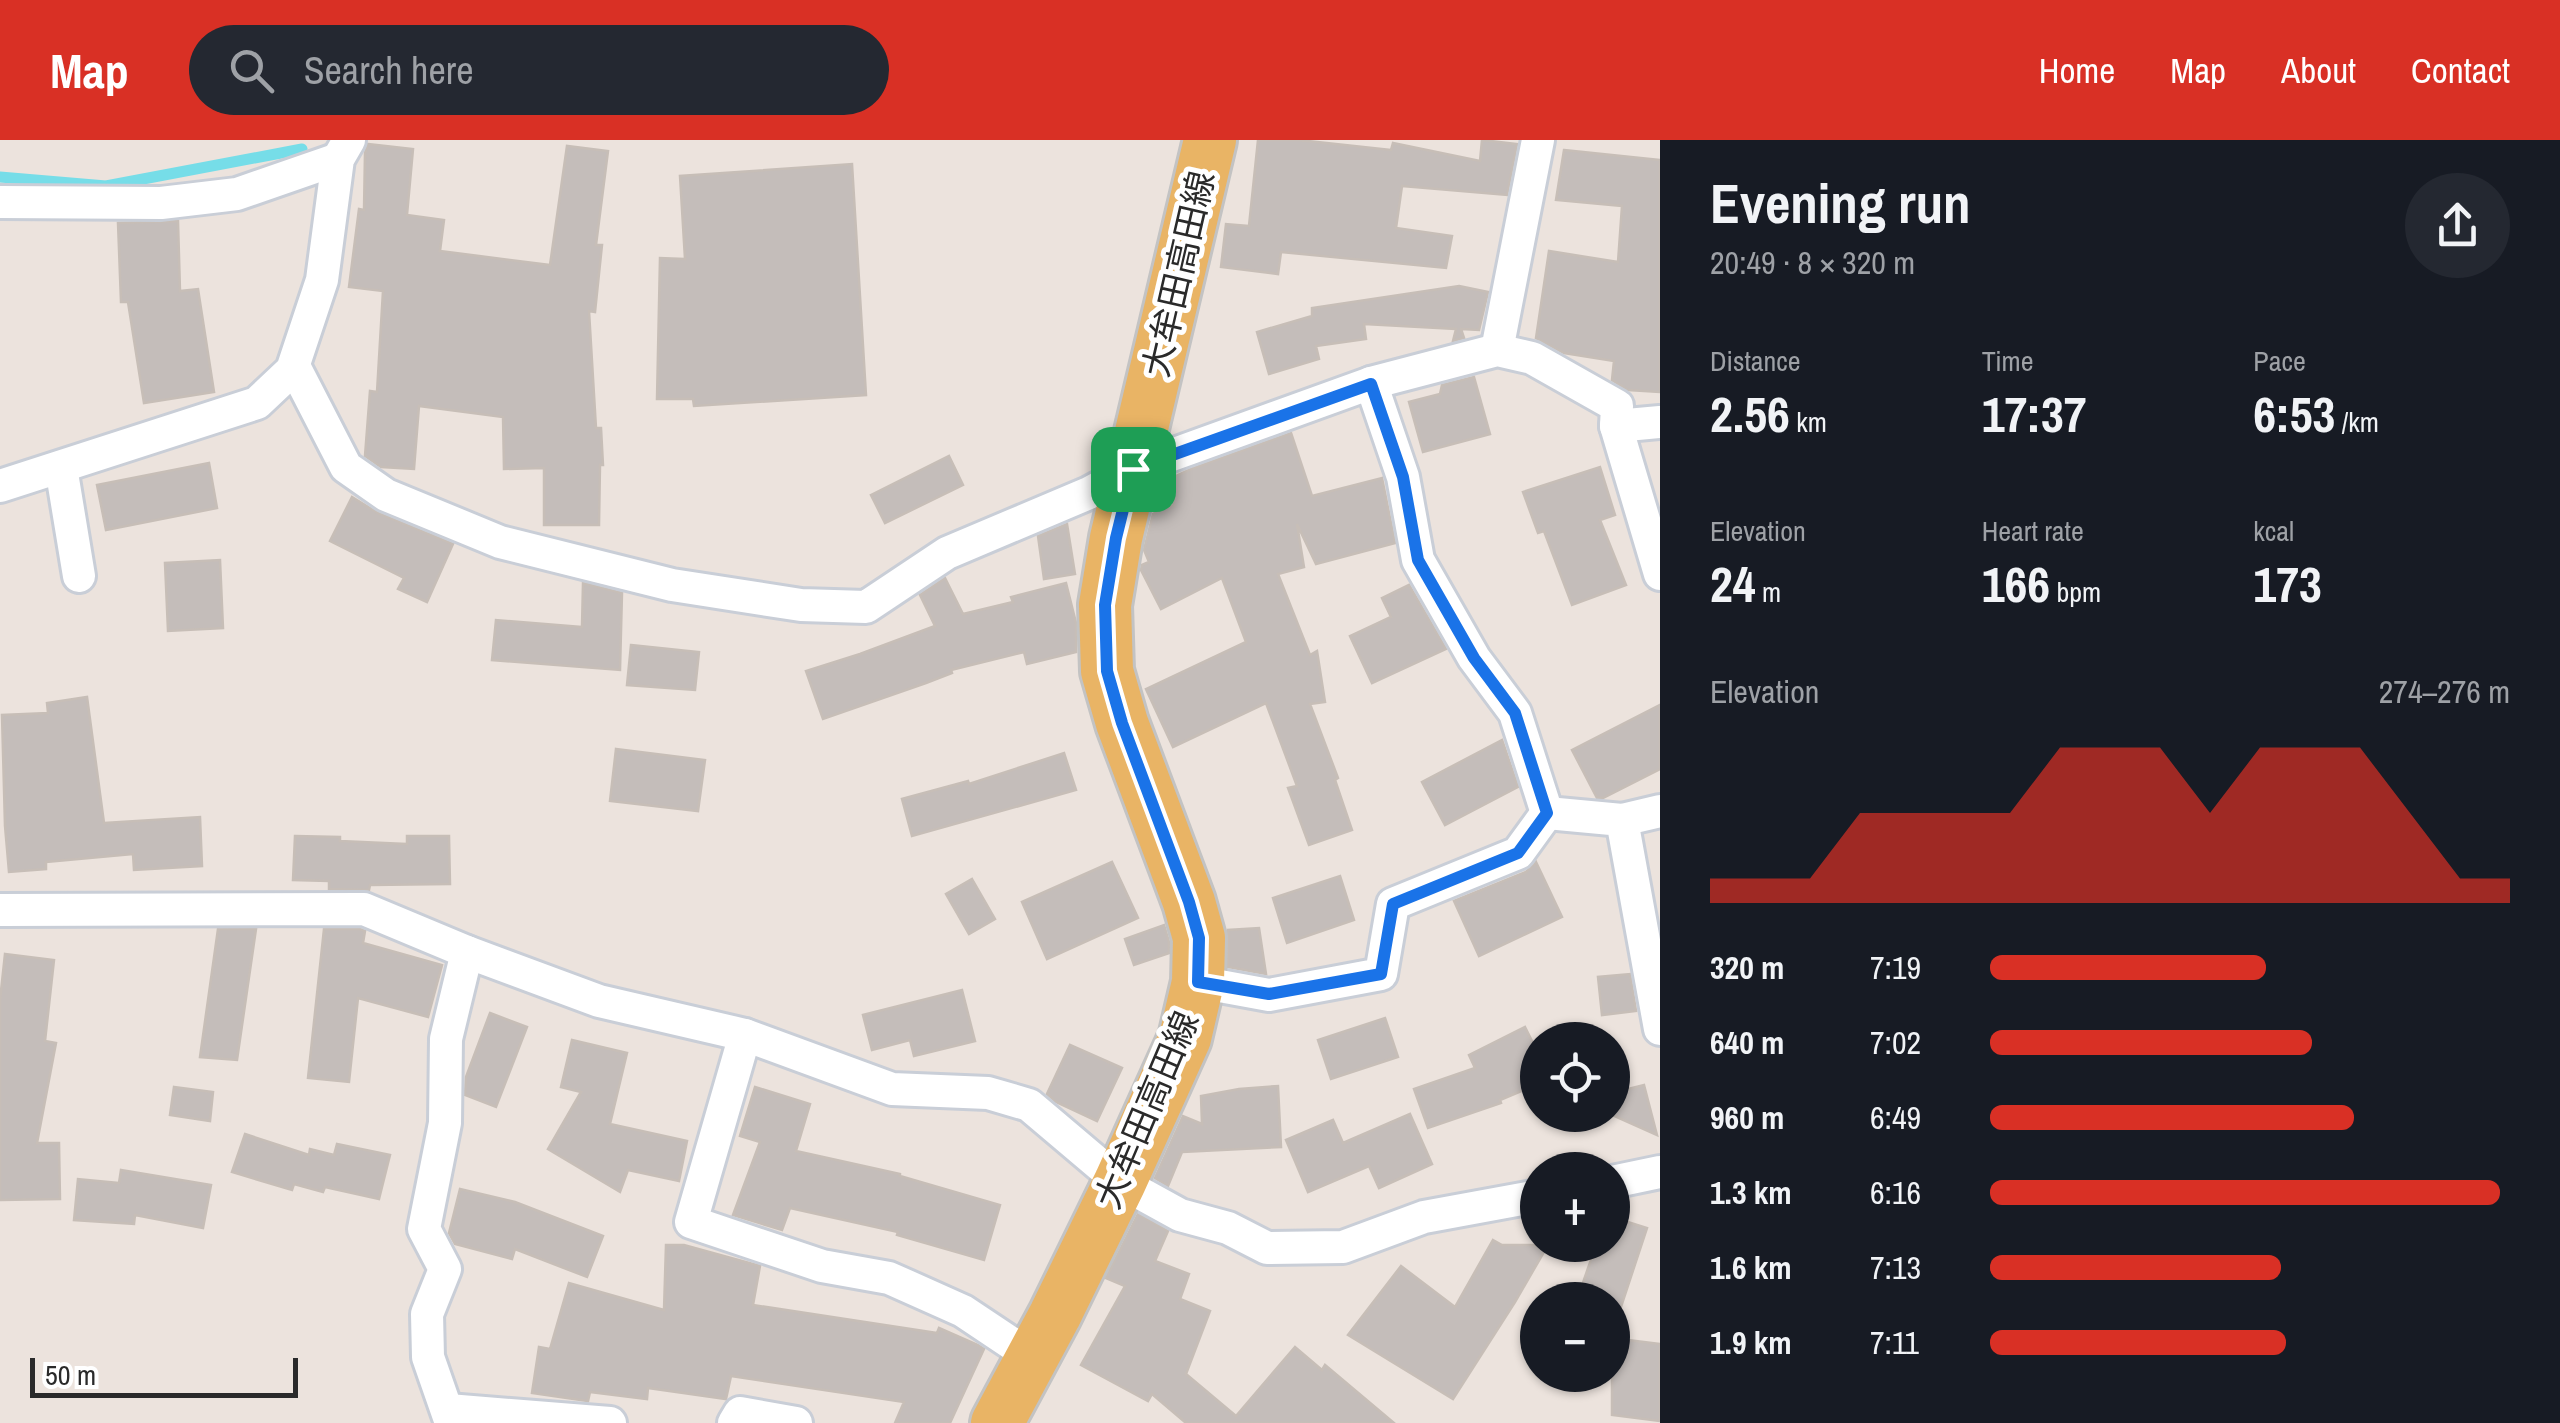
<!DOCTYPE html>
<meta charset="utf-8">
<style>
body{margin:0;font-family:"Archivo Narrow","Noto Sans JP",sans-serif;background:#242831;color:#f1f3f6;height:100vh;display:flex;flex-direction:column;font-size:38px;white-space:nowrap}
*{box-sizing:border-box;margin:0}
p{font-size:32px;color:#9ea1a6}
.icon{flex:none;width:55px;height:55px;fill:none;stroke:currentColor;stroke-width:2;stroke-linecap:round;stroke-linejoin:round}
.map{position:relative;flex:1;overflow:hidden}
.panel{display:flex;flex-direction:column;background:#171b24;width:900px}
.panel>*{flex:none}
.buttons{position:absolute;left:1520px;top:882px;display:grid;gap:20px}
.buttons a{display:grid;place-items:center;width:110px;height:110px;border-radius:50%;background:#171b24;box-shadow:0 2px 8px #0004;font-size:50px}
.scale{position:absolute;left:30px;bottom:25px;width:268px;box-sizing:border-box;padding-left:10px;border:5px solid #2a2a2a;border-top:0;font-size:28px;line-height:35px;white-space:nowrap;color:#2a2a2a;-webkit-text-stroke:8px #fff;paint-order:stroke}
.pin{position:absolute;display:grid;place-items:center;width:85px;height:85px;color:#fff;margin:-42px;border-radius:20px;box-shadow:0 5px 15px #0006}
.round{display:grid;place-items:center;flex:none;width:105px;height:105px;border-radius:52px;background:#242831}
.overview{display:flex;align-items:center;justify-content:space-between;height:170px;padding:0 50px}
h1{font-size:55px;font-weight:700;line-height:75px}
.figures{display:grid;grid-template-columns:repeat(3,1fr);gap:15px;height:170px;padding:10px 50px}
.figures div{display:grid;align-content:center}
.figures b{font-size:50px;font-weight:700}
.figures small{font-size:28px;font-weight:400}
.figures p{font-size:28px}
.chart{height:280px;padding:20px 50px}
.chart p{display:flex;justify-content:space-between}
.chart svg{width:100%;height:180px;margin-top:10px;fill:#d93025;opacity:.7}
ul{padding:0 50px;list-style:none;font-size:32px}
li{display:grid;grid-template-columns:160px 120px 1fr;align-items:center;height:75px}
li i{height:25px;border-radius:12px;background:#d93025}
header{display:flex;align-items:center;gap:60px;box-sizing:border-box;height:140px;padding:0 50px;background:#d93025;color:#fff}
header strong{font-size:48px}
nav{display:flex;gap:55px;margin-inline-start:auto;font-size:35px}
.search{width:700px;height:90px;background:#242831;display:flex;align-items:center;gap:25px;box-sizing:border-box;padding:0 35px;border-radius:55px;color:#9ea1a6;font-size:38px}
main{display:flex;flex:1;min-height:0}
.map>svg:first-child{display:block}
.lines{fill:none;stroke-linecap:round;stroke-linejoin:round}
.stream{stroke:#76dde8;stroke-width:11}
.building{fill:#c4bdba;stroke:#c7beb7;stroke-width:2.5}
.street-casing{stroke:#c9ced7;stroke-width:38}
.primary-casing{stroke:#c3c3c3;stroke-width:58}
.street{stroke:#fff;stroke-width:32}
.primary{stroke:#e9b465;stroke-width:52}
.route-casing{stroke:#fff;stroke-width:20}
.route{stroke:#1a73e8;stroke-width:12}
.labels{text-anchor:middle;stroke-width:10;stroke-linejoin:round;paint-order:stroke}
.street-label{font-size:35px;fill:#2a2a2a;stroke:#fff}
</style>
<header>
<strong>Map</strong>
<div class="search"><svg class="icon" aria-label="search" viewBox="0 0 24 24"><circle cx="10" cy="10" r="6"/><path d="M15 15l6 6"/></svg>Search here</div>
<nav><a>Home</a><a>Map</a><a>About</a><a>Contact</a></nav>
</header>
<main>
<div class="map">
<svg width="1660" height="1283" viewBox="0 0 1660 1283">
<rect width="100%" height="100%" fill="#ece3dd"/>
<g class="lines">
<polyline class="stream" points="0,37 106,46 302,9"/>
</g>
<g class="building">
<polygon points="1258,0 1299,0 1391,10 1393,3 1480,21 1482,0 1517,4 1507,55 1402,46 1396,88 1452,96 1446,128 1281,112 1278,134 1221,127 1226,84 1249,86"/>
<polygon points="368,4 413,9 407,75 444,80 440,111 550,125 567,6 608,11 596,105 602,105 595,172 589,171 596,288 601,288 603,325 600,325 599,385 544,385 544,328 504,329 503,277 419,266 414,329 381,327 365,316 370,251 377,252 383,151 349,147 359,69 364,70 365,13"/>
<polygon points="1564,10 1660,20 1660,252 1628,250 1612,240 1614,221 1564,213 1536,198 1549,111 1618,122 1622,66 1556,60"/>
<polygon points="852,24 866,255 694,266 693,259 657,259 660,118 685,119 680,36"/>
<polygon points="178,81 180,151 198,149 214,252 144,263 128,162 121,162 118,83"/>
<polygon points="1459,146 1488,152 1479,190 1461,189 1464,198 1453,201 1456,189 1364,184 1366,199 1316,206 1319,219 1269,234 1257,192 1312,176 1312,168"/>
<polygon points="1474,237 1490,294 1423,312 1409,262 1440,254 1442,245"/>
<polygon points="1291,293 1312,356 1382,338 1395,403 1316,424 1297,384 1304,427 1278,434 1310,515 1317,511 1325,562 1310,564 1338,638 1335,640 1352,690 1309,705 1288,648 1297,646 1266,563 1173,607 1146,549 1246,502 1222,438 1161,469 1141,430 1142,425 1149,422 1144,410 1153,374 1174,365 1163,342 1191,329"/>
<polygon points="949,316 963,345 885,383 871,355"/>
<polygon points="209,323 217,368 106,390 97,345"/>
<polygon points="1600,327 1615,375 1600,380 1626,445 1572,465 1544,391 1538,393 1523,352"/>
<polygon points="352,357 378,373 453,404 427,462 398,449 404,438 330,401"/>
<polygon points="1067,384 1075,434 1044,439 1038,396"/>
<polygon points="220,420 223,488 168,491 165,423"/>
<polygon points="945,438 963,474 1013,462 1011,457 1066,443 1076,483 1076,512 1027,524 1024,512 951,530 952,533 926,543 823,579 806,531 860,514 935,486 920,455"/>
<polygon points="583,443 622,453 620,530 492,520 496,480 582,487"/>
<polygon points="1409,445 1446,509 1372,543 1350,496 1391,477 1382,458"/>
<polygon points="631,505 699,512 695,550 627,545"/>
<polygon points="87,557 104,683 200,677 202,726 134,730 133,714 46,722 46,729 9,732 5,686 2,575 48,573 47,563"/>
<polygon points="1660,565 1660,629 1603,658 1597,658 1572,610"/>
<polygon points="1502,600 1518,647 1445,685 1422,642"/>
<polygon points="616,609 705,620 698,671 610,661"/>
<polygon points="1064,613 1076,650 912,696 902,659 968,641 969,644"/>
<polygon points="295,696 340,697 340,701 407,704 407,696 449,696 450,744 370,745 369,750 329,749 329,741 293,740"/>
<polygon points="1112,722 1138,778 1047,819 1022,762"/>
<polygon points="1536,722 1562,777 1479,816 1454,761 1526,732"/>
<polygon points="1340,736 1354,780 1287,803 1273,758"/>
<polygon points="972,739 995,779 969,794 946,754"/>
<polygon points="1164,785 1169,802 1169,813 1134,825 1125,799"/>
<polygon points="1259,788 1266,834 1228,827 1228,790"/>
<polygon points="218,789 256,789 237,920 200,917"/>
<polygon points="324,789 360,789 365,791 363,803 442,825 428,877 358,858 349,942 308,938"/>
<polygon points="5,814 54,820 45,901 56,903 37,1003 59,1003 60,1059 0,1060 0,860"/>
<polygon points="1630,834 1636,871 1602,875 1598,837"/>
<polygon points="962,850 975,901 914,916 910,900 872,910 863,875"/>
<polygon points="490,873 527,887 496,967 465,955 466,937"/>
<polygon points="1385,878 1398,917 1331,939 1318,900"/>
<polygon points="1525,887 1538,913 1538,944 1500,960 1501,963 1428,988 1414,949 1475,928 1469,915"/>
<polygon points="572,900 627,913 610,984 687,1001 679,1041 628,1030 620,1052 548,1009 581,952 561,947"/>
<polygon points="1070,905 1122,928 1097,981 1056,962 1047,954"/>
<polygon points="1644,945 1657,995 1612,975 1612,953"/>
<polygon points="1278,946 1281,1007 1182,1012 1168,1046 1155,1038 1183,976 1202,984 1201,956 1239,949"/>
<polygon points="174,947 213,952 210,981 170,975"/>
<polygon points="755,947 810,964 796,1011 900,1034 900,1036 1000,1065 984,1120 897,1095 898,1092 790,1068 782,1090 733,1075 760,1002 740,996"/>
<polygon points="1410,974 1432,1024 1379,1048 1369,1026 1308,1052 1286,1000 1333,980 1343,1003"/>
<polygon points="245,994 309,1015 310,1009 334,1015 337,1004 390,1015 379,1059 325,1047 323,1052 294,1044 292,1050 232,1032"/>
<polygon points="121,1030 211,1045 203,1088 135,1075 134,1084 74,1080 78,1039 119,1043"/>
<polygon points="460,1049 515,1062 603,1096 587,1137 515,1109 512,1119 455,1104 449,1093"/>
<polygon points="1138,1074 1168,1091 1155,1121 1189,1134 1180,1159 1210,1171 1186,1234 1236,1276 1295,1207 1322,1230 1325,1225 1394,1283 1186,1283 1152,1254 1148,1261 1081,1225 1125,1146 1106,1138"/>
<polygon points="1612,1077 1647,1088 1618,1176 1612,1176 1612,1160 1577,1160 1596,1105 1612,1105"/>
<polygon points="1493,1100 1502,1105 1548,1105 1515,1162 1453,1259 1348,1195 1401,1126 1455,1167"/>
<polygon points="666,1105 684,1105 760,1126 753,1165 937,1193 939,1188 978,1205 984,1209 950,1283 895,1283 904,1262 731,1236 726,1259 648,1248 647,1259 590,1252 588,1261 532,1253 539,1207 550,1209 569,1143 664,1170"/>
<polygon points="1612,1198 1660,1204 1660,1281 1612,1275"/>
</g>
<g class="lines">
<g class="street-casing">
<g id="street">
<polyline points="0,62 161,63 237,54 338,19"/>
<polyline points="1497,210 1538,0"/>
<polyline points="294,226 346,327 386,355 500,402 672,445 801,465 866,467 947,413 1089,353 1133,329 1371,243 1497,210 1532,218 1617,266 1616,286 1660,434"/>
<polyline points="1371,243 1403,337 1418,420 1474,518 1515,573 1547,673 1622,680 1660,889"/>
<polyline points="1616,286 1660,282"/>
<polyline points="61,327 79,436"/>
<polyline points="0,346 257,263 292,230 322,140 338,19 349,0"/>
<polyline points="1622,680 1660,671"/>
<polyline points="0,770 364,769 467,812 599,861 745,895 892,949 988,953 1029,965 1120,1042 1180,1075 1228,1088 1267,1108 1343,1107 1424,1077 1538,1056"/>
<polyline points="1198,842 1269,855 1381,834 1393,764 1518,713 1547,673"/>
<polyline points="745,895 691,1082 822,1126 889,1138 963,1171 1032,1217"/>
<polyline points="1612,1042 1660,1032"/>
<polyline points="448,1270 610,1283"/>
<polyline points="451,1283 428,1217 427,1174 445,1129 424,1089 445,983 446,899 467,812"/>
<polyline points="734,1283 740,1273 796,1283"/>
</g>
</g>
<g class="primary-casing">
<polyline id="primary" points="997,1283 1055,1175 1120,1042 1185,898 1198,842 1199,798 1189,762 1122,583 1107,531 1105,465 1116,398 1210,0"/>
</g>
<use href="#street" class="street"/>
<use href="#primary" class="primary"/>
</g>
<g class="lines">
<g class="route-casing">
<polygon id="route" points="1371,244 1403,337 1418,420 1474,518 1515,573 1547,673 1518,713 1393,764 1381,834 1269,854 1198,842 1199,798 1189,762 1122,583 1107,531 1105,465 1116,398 1133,329"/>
</g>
<use href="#route" class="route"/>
</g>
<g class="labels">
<g class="street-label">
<text transform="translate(1179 134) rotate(-77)" y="12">大牟田高田線</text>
<text transform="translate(1147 970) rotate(-67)" y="12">大牟田高田線</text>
</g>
</g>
</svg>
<div class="buttons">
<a><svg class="icon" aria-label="locate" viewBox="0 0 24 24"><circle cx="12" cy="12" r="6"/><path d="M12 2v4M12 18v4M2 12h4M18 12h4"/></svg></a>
<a>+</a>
<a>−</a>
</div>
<div class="scale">50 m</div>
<div class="pin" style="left:1133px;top:329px;background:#1e9e55"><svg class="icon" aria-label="arrive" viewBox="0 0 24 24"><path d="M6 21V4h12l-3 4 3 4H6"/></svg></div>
</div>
<section class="panel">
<div class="overview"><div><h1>Evening run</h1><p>20:49 · 8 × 320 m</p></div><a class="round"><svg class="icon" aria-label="share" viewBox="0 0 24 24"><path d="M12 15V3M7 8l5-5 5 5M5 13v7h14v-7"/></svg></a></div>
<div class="figures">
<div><p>Distance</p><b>2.56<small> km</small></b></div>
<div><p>Time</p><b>17:37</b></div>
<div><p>Pace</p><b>6:53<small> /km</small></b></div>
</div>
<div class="figures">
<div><p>Elevation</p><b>24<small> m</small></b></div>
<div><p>Heart rate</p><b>166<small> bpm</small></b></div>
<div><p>kcal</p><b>173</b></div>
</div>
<div class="chart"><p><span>Elevation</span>274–276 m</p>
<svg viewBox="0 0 160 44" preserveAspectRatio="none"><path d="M0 44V38L10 38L20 38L30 22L40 22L50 22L60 22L70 6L80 6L90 6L100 22L110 6L120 6L130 6L140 22L150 38L160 38V44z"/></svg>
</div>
<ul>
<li><b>320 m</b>7:19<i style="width:53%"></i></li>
<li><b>640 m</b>7:02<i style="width:62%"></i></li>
<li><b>960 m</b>6:49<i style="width:70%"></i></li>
<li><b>1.3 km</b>6:16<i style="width:98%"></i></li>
<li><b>1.6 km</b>7:13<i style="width:56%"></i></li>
<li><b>1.9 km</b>7:11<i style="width:57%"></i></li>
</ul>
</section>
</main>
